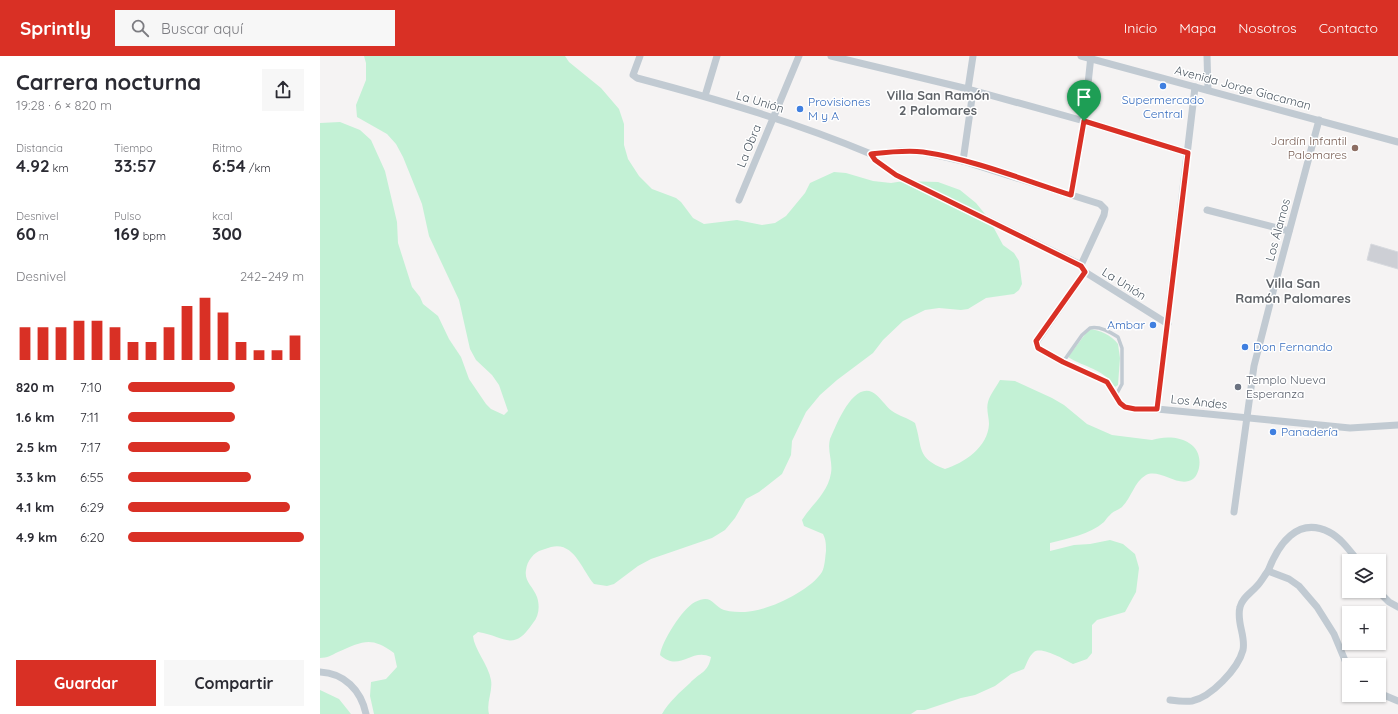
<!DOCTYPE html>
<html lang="es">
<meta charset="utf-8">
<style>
body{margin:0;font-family:Quicksand,sans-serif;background:#f7f7f7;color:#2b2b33;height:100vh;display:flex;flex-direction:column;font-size:15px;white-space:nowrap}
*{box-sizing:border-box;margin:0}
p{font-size:13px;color:#7c7c81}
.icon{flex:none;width:22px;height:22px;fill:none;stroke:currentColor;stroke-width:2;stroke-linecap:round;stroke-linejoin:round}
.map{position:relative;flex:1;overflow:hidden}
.sheet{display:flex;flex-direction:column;background:#fff;width:320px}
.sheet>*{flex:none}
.fabs{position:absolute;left:1022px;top:498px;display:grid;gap:8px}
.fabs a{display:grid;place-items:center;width:44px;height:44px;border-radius:0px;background:#fff;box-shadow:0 1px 3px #0004;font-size:20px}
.pin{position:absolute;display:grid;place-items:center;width:34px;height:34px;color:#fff;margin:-41px -17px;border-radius:50% 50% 50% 0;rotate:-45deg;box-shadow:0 0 4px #0007}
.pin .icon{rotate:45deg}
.round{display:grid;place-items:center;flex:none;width:42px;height:42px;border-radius:0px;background:#f7f7f7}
.overview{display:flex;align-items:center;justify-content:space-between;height:68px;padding:0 16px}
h1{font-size:22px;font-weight:700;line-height:30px}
.stats{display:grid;grid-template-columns:repeat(3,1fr);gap:6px;height:68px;padding:4px 16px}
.stats div{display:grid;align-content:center}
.stats b{font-size:17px;font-weight:700}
.stats small{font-size:11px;font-weight:400}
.stats p{font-size:11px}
.chart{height:112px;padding:8px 16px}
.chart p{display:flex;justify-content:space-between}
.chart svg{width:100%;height:72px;margin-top:4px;stroke:#d93025;stroke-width:6}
.action{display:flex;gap:8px;margin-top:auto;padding:8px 16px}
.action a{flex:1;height:46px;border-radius:0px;background:#d93025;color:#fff;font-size:16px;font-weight:700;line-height:46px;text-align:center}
.action a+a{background:#f7f7f7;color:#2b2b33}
ul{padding:0 16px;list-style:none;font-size:13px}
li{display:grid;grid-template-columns:64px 48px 1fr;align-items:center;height:30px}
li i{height:10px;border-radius:5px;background:#d93025}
header{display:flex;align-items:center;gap:24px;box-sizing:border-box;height:56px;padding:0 20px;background:#d93025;color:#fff}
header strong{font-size:19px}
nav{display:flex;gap:22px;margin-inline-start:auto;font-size:14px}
.search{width:280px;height:36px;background:#f7f7f7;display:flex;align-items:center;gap:10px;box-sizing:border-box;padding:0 14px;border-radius:0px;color:#7c7c81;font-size:15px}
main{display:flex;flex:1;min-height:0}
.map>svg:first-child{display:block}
.green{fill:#c3f1d5}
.building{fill:#cdcfd5;stroke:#d7d9de}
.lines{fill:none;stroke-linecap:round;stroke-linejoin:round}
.service{stroke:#c1cad2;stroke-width:3.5}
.minor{stroke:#c1cad2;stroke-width:7}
.route-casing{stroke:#fff;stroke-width:8}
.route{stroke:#d93025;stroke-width:5}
.shop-dot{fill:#3f7fe0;stroke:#fff;stroke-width:1.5}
.education-dot{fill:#8d6e63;stroke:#fff;stroke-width:1.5}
.worship-dot{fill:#6b7280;stroke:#fff;stroke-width:1.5}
.labels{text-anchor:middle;stroke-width:3;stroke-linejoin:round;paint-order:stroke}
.street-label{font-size:12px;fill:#4a5661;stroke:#fff}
.shop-label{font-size:12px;fill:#366cbe;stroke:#fff;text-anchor:start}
.education-label{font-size:12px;fill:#785e54;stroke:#fff;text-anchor:end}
.worship-label{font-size:12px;fill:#5b616d;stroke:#fff;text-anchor:start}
.neighbourhood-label{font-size:13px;font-weight:bold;fill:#5f6368;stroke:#fff}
</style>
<header>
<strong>Sprintly</strong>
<div class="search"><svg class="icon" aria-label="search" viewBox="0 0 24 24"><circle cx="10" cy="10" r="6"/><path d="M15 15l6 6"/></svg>Buscar aquí</div>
<nav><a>Inicio</a><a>Mapa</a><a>Nosotros</a><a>Contacto</a></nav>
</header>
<main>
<section class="sheet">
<div class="overview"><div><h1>Carrera nocturna</h1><p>19:28 · 6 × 820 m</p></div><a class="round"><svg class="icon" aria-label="share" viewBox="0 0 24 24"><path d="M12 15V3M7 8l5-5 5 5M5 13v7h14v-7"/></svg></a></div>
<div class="stats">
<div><p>Distancia</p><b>4.92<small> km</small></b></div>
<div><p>Tiempo</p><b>33:57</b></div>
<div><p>Ritmo</p><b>6:54<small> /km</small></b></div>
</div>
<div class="stats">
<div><p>Desnivel</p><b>60<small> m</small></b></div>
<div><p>Pulso</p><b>169<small> bpm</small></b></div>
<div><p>kcal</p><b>300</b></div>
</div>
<div class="chart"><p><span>Desnivel</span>242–249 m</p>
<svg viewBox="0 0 160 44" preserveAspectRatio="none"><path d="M5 44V24M15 44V24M25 44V24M35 44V20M45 44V20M55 44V24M65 44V33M75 44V33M85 44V24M95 44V11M105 44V6M115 44V15M125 44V33M135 44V38M145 44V38M155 44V29"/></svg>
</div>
<ul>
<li><b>820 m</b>7:10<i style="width:61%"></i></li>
<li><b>1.6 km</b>7:11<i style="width:61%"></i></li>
<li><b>2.5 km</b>7:17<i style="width:58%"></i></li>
<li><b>3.3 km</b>6:55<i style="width:70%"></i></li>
<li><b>4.1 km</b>6:29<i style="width:92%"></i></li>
<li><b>4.9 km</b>6:20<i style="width:100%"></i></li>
</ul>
<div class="action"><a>Guardar</a><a>Compartir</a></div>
</section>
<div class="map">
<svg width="1078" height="658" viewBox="0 0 1078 658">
<rect width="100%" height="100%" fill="#f5f3f3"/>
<g class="green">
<path d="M44 0H245L249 6 281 32 299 53 304 68V89L308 103 319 120 332 133 356 142 361 146 373 162 384 168 417 164 442 169 455 167 466 160 485 137 490 127 514 116 526 117 553 125 571 127 584 125 618 126 640 134 656 147 669 163 683 189 694 197 699 205 702 228 699 234 694 238 666 242 648 253 641 254 619 252 605 254 583 265 563 284 553 297 517 324 500 339 486 356 472 385 471 399 462 418 439 436 426 443 415 462 405 474 392 482 331 503 318 510 294 528 287 530 274 528C262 514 254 485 231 491 228 492 225 493 222 494 214 496 207 505 206 514 204 526 213 530 217 541 220 550 219 560 213 567 193 597 185 580 158 576L153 580C154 593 168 608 171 624 173 636 166 646 169 658H54L50 640 51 626 66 623 77 611 74 597C51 580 43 585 18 596 12 599 7 602 0 602V67L20 66 40 74 51 84 65 115 77 166 78 187 92 231 100 241 103 248 118 260 129 283 141 301 149 323 166 348 171 353 184 359 188 355 179 329 172 319 156 304 150 293 139 244 109 180 102 148 83 101 76 88 67 78 37 61 36 49 46 24V7Z"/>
<path d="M769 273C780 274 791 279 798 288L800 302 798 329 795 331C782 312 766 312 748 301Z"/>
<path d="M680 324 695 325 732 342 744 349 767 368 792 379 832 384C853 377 884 384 879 412 878 416 876 421 873 423 859 433 840 412 826 419 814 426 812 441 802 451 799 454 793 455 790 459 787 461 786 464 784 466 769 479 749 482 730 487V495L754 489 770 488 790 484 803 488 815 498 819 512 816 536 805 556 777 564 772 569V597L767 603 753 608C745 604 722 590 714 596 709 600 707 607 704 613L691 618 675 630 655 639 641 642 605 654H597L591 658H342C349 646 360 636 370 627 380 616 388 617 391 601 371 591 360 617 340 599 342 585 362 553 375 546 392 537 393 550 404 554 411 556 419 556 425 556 448 555 490 535 502 516 505 510 505 502 506 495 506 488 506 484 503 478L484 470 482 464C492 448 508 437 511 417 513 406 507 395 510 383 516 370 532 327 552 336 560 340 565 350 572 355 579 360 588 362 595 367 603 392 596 402 625 413 644 407 668 391 669 368 669 361 666 353 668 346 670 339 676 331 680 324Z"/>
<polygon points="0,634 19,643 31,658 0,658"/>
</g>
<polygon class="building" points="1051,188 1078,196 1078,213 1047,204"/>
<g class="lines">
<path class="service" d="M743 306 762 279 770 272C780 270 790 276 798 281L802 292V328L796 339"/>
<g class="minor">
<path d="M320 0 313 19 317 22C396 43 475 66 551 98L555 104 576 119 761 209 765 216 848 268"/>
<polyline points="511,0 648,33 764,65 868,97"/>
<polyline points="761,0 1078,86"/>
<polyline points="887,0 888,34"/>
<polyline points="648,33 653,0"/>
<polyline points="385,40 397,0"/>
<polyline points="551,98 581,95 603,96 643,105 780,148 785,153 784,159 761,209"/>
<polyline points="643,105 653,35"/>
<polyline points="751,139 764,65 771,0"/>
<polyline points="419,144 479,0"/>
<polyline points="887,154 969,175"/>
<polyline points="765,216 717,285 718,292 743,306 787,326 800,347 805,351 815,353 837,353 1030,372 1078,369"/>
<polyline points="837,353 875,31"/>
<polyline points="914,456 934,310 954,232 999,64"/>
<path d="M948 515C958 489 977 460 1009 476 1021 482 1030 495 1038 505"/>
<polyline points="1058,535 1069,546 1078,551"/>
<path d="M0 616C24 617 41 634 46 658"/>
<polyline points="1059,637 1078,645"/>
<path d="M850 644C857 645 865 646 872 645 891 641 918 613 923 594 926 580 916 566 920 551 922 542 931 537 937 530 941 526 944 520 948 515L969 523 979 530 997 551 1014 578 1029 614"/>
</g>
</g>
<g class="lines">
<g class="route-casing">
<path id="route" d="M764 65 868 97 837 353H815L805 351 800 347 787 326 743 306 718 292 716 285 765 216 761 210 576 119 555 104 551 98C569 96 586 94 603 96 652 103 704 124 751 139Z"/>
</g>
<use href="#route" class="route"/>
</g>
<g class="shop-dot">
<circle cx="843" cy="30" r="4"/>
<circle cx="480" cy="53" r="4"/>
<circle cx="833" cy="269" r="4"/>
<circle cx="925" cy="291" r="4"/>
<circle cx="953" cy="376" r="4"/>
</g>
<circle class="education-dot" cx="1035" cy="92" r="4"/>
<circle class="worship-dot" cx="918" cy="331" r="4"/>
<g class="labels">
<g class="street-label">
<text transform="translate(923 32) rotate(15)" y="4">Avenida Jorge Giacaman</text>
<text transform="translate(440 46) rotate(17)" y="4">La Unión</text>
<text transform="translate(429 90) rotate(-68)" y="4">La Obra</text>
<text transform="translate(958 174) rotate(-75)" y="4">Los Álamos</text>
<text transform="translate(804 228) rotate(32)" y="4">La Unión</text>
<text transform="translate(879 346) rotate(6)" y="4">Los Andes</text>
</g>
<g class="shop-label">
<text x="843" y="48" text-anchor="middle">Supermercado<tspan x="843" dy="14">Central</tspan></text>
<text x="488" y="50">Provisiones<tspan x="488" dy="14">M y A</tspan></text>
<text x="825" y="273" text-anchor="end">Ambar</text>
<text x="933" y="295">Don Fernando</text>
<text x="961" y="380">Panadería</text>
</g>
<g class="education-label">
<text x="1027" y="89">Jardín Infantil<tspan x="1027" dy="14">Palomares</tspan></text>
</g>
<g class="worship-label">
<text x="926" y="328">Templo Nueva<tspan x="926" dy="14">Esperanza</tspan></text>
</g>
<g class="neighbourhood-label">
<text x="618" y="44">Villa San Ramón<tspan x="618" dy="15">2 Palomares</tspan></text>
<text x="973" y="232">Villa San<tspan x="973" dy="15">Ramón Palomares</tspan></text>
</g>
</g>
</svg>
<div class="fabs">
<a><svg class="icon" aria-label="layers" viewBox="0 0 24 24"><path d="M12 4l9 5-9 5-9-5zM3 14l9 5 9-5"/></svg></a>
<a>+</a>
<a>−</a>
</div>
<div class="pin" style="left:764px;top:65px;background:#1e9e55"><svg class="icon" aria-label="arrive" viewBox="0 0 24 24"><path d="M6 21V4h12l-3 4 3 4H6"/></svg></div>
</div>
</main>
